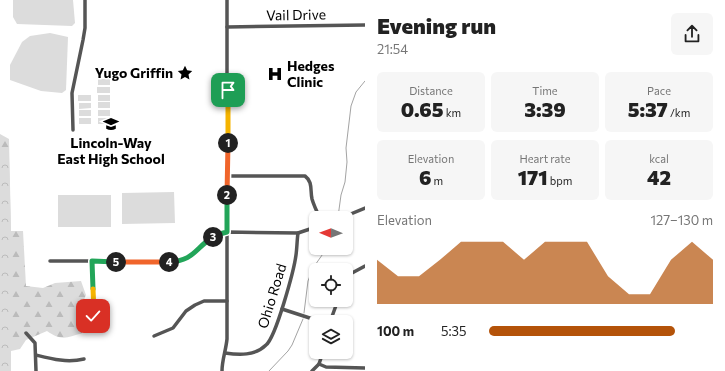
<!DOCTYPE html>
<meta charset="utf-8">
<style>
body{margin:0;font-family:Commissioner,sans-serif;background:#f6f6f6;color:#222;height:100vh;display:flex;flex-direction:column;font-size:15px;white-space:nowrap}
*{box-sizing:border-box;margin:0}
p{font-size:13px;color:#767676}
.icon{flex:none;width:22px;height:22px;fill:none;stroke:currentColor;stroke-width:2;stroke-linecap:round;stroke-linejoin:round}
.map{position:relative;flex:1;overflow:hidden}
.drawer{display:flex;flex-direction:column;background:#fff;width:360px}
.drawer>*{flex:none}
.needle{width:26px;rotate:271deg}
.buttons{position:absolute;left:309px;top:211px;display:grid;gap:8px}
.buttons a{display:grid;place-items:center;width:44px;height:44px;border-radius:6px;background:#fff;box-shadow:0 1px 3px #0004;font-size:20px}
.pin{position:absolute;display:grid;place-items:center;width:34px;height:34px;color:#fff;margin:-17px;border-radius:8px;box-shadow:0 2px 6px #0006}
.km{position:absolute;width:20px;height:20px;margin:-10px;border-radius:50%;background:#222;color:#fff;font-size:11px;line-height:20px;text-align:center}
.round{display:grid;place-items:center;flex:none;width:42px;height:42px;border-radius:6px;background:#f6f6f6}
.headline{display:flex;align-items:center;justify-content:space-between;height:68px;padding:0 12px}
h1{font-size:22px;font-weight:800;line-height:30px}
.figures{display:grid;grid-template-columns:repeat(3,1fr);gap:6px;height:68px;padding:4px 12px}
.figures div{display:grid;align-content:center;border-radius:6px;background:#f6f6f6;text-align:center}
.figures b{font-size:20px;font-weight:800}
.figures small{font-size:11px;font-weight:400}
.figures p{font-size:11px}
.chart{height:112px;padding:8px 12px}
.chart p{display:flex;justify-content:space-between}
.chart svg{width:100%;height:72px;margin-top:4px;fill:#b45309;opacity:.7}
ul{padding:0 12px;list-style:none;font-size:13px}
li{display:grid;grid-template-columns:64px 48px 1fr;align-items:center;height:30px}
li i{height:10px;border-radius:5px;background:#b45309}
main{display:flex;flex:1;min-height:0}
.map>svg:first-child{display:block}
.forest{fill:url(#forest-firs)}
.park{fill:url(#park-crowns)}
.garden{fill:#dcdcdc}
.lines{fill:none;stroke-linecap:round;stroke-linejoin:round}
.stream{stroke:#a3a3a3;stroke-width:1}
.street{stroke:#555;stroke-width:3.5}
.split-1-casing{stroke:#fff;stroke-width:8}
.split-2-casing{stroke:#fff;stroke-width:8}
.split-3-casing{stroke:#fff;stroke-width:8}
.split-4-casing{stroke:#fff;stroke-width:8}
.split-5-casing{stroke:#fff;stroke-width:8}
.split-6-casing{stroke:#fff;stroke-width:8}
.split-7-casing{stroke:#fff;stroke-width:8}
.split-1{stroke:#f5b400;stroke-width:5}
.split-2{stroke:#f0652b;stroke-width:5}
.split-3{stroke:#22a559;stroke-width:5}
.split-4{stroke:#22a559;stroke-width:5}
.split-5{stroke:#f0652b;stroke-width:5}
.split-6{stroke:#22a559;stroke-width:5}
.split-7{stroke:#f5b400;stroke-width:5}
.labels{text-anchor:middle;stroke-width:3;stroke-linejoin:round;paint-order:stroke}
.street-label{font-size:14px;fill:#000;stroke:#fff}
.poi-label{font-size:14px;font-weight:bold;fill:#000;stroke:#fff;text-anchor:start}
</style>
<main>
<div class="map">
<svg width="365" height="371" viewBox="0 0 365 371">
<defs>
<pattern id="forest-firs" width="22" height="20" patternUnits="userSpaceOnUse"><rect width="22" height="20" fill="#dcdcdc"/><path d="M5 1l3.5 6h-7zM16 11l3.5 6h-7z" fill="#bbb"/></pattern>
<pattern id="park-crowns" width="20" height="18" patternUnits="userSpaceOnUse"><rect width="20" height="18" fill="#dcdcdc"/><path d="M2 6a3 3 0 1 1 6 0M12 15a3 3 0 1 1 6 0" fill="none" stroke="#bbb"/></pattern>
</defs>
<rect width="100%" height="100%" fill="#fff"/>
<path class="forest" d="M0 134 9 139 11 231H23L26 286 43 288 55 283 81 281 86 295C79 310 80 317 82 333 67 338 61 341 47 331L26 340 20 349 11 351V371H0Z"/>
<polygon class="park" points="0,159 9,159 11,231 11,371 0,371"/>
<g class="garden">
<polygon points="13,0 73,0 75,23 72,26 17,24 13,17"/>
<polygon points="50,33 68,37 66,90 62,93 41,91 10,80 10,65 22,42 30,36"/>
<rect x="98" y="79" width="12" height="6"/>
<rect x="97" y="87" width="13" height="6"/>
<rect x="78" y="95" width="13" height="6"/>
<rect x="98" y="95" width="12" height="6"/>
<rect x="98" y="102" width="12" height="6"/>
<polygon points="79,103 91,103 91,108 79,109"/>
<rect x="79" y="110" width="12" height="6"/>
<rect x="98" y="110" width="12" height="6"/>
<rect x="79" y="118" width="12" height="6"/>
<rect x="98" y="118" width="12" height="6"/>
<polygon points="174,192 175,223 122,224 122,193"/>
<rect x="58" y="195" width="53" height="32"/>
</g>
<g class="lines">
<g class="stream">
<polyline points="338,217 341,195 345,182 347,162 346,148 351,106 356,92 365,81"/>
<polyline points="304,313 308,281 313,268 327,248"/>
<polyline points="269,371 288,351 292,345 303,319"/>
</g>
<g class="street">
<polyline points="227,27 365,25"/>
<polyline points="73,130 72,93 83,40 85,28 85,0"/>
<path d="M228 176H305C313 182 310 190 312 199 314 206 317 212 320 218"/>
<polyline points="341,218 365,208"/>
<polyline points="50,261 92,261 127,263 176,262 192,256 207,240 216,235 227,232 298,233 316,227"/>
<path d="M92 261 93 300C88 304 84 309 83 315L86 319 91 318C96 313 94 306 93 300"/>
<polyline points="346,282 352,273 365,266"/>
<polyline points="282,309 322,322"/>
<polyline points="330,322 338,300"/>
<polyline points="26,333 35,343 36,371"/>
<polyline points="154,336 173,328 186,311 195,305 204,301 227,301"/>
<path d="M225 353C239 355 255 356 266 345 276 337 294 270 296 255 297 248 297 240 298 233"/>
<path d="M36 355C52 359 67 363 84 359"/>
<polyline points="319,364 326,367 365,368"/>
<path d="M222 371C222 360 226 350 227 339V0"/>
<polyline points="312,371 319,364 323,352"/>
</g>
</g>
<g class="lines">
<g class="split-1-casing">
<polyline id="split-1" points="228,90 228,143"/>
</g>
<g class="split-2-casing">
<polyline id="split-2" points="227,195 228,143"/>
</g>
<g class="split-3-casing">
<polyline id="split-3" points="213,237 216,235 227,232 227,195"/>
</g>
<g class="split-4-casing">
<path id="split-4" d="M169 262C194 261 195 248 213 237"/>
</g>
<g class="split-5-casing">
<polyline id="split-5" points="116,262 169,262"/>
</g>
<g class="split-6-casing">
<polyline id="split-6" points="93,289 92,261 116,262"/>
</g>
<g class="split-7-casing">
<polyline id="split-7" points="93,289 94,311 93,316"/>
</g>
<use href="#split-1" class="split-1"/>
<use href="#split-2" class="split-2"/>
<use href="#split-3" class="split-3"/>
<use href="#split-4" class="split-4"/>
<use href="#split-5" class="split-5"/>
<use href="#split-6" class="split-6"/>
<use href="#split-7" class="split-7"/>
</g>
<defs>
<g id="sight-bare" transform="scale(1.2)"><path d="M0-6L1.8-2.2L6-1.7L2.9 1.2L3.7 5.4L0 3.3L-3.7 5.4L-2.9 1.2L-6-1.7L-1.8-2.2Z" fill="#000" stroke="#fff" stroke-width="2.5" paint-order="stroke"/></g>
<g id="hospital-bare" transform="scale(1.2)"><path d="M-5-5h3v3.5h4V-5h3V5h-3V1.5h-4V5h-3Z" fill="#000" stroke="#fff" stroke-width="2.5" paint-order="stroke"/></g>
<g id="school-bare" transform="scale(1.2)"><path d="M0-5L7-2L0 1L-7-2ZM-4 1L0 2.5L4 1V4Q0 6-4 4Z" fill="#000" stroke="#fff" stroke-width="2.5" paint-order="stroke"/></g>
</defs>
<g fill-rule="evenodd">
<use href="#sight-bare" x="185" y="73"/>
<use href="#hospital-bare" x="275" y="74"/>
<use href="#school-bare" x="111" y="124"/>
</g>
<g class="labels">
<g class="street-label">
<text transform="translate(296 15) rotate(-1)" y="5">Vail Drive</text>
<text transform="translate(272 296) rotate(-73)" y="5">Ohio Road</text>
</g>
<g class="poi-label">
<text x="287" y="71">Hedges<tspan x="287" dy="16">Clinic</tspan></text>
<text x="173" y="78" text-anchor="end">Yugo Griffin</text>
<text x="111" y="148" text-anchor="middle">Lincoln-Way<tspan x="111" dy="16">East High School</tspan></text>
</g>
</g>
</svg>
<div class="buttons">
<a><svg class="needle" viewBox="-14 -14 28 28"><path d="M0-13l5 13h-10z" fill="#e53935"/><path d="M0 13l5-13h-10z" fill="#767676"/></svg></a>
<a><svg class="icon" aria-label="locate" viewBox="0 0 24 24"><circle cx="12" cy="12" r="6"/><path d="M12 2v4M12 18v4M2 12h4M18 12h4"/></svg></a>
<a><svg class="icon" aria-label="layers" viewBox="0 0 24 24"><path d="M12 4l9 5-9 5-9-5zM3 14l9 5 9-5"/></svg></a>
</div>
<div class="pin" style="left:228px;top:90px;background:#1e9e55"><svg class="icon" aria-label="arrive" viewBox="0 0 24 24"><path d="M6 21V4h12l-3 4 3 4H6"/></svg></div>
<div class="pin" style="left:93px;top:316px;background:#d93025"><svg class="icon" aria-label="check" viewBox="0 0 24 24"><path d="M5 12l5 5 9-10"/></svg></div>
<b class="km" style="left:228px;top:143px">1</b>
<b class="km" style="left:227px;top:195px">2</b>
<b class="km" style="left:213px;top:237px">3</b>
<b class="km" style="left:169px;top:262px">4</b>
<b class="km" style="left:116px;top:262px">5</b>
</div>
<section class="drawer">
<div class="headline"><div><h1>Evening run</h1><p>21:54</p></div><a class="round"><svg class="icon" aria-label="share" viewBox="0 0 24 24"><path d="M12 15V3M7 8l5-5 5 5M5 13v7h14v-7"/></svg></a></div>
<div class="figures">
<div><p>Distance</p><b>0.65<small> km</small></b></div>
<div><p>Time</p><b>3:39</b></div>
<div><p>Pace</p><b>5:37<small> /km</small></b></div>
</div>
<div class="figures">
<div><p>Elevation</p><b>6<small> m</small></b></div>
<div><p>Heart rate</p><b>171<small> bpm</small></b></div>
<div><p>kcal</p><b>42</b></div>
</div>
<div class="chart"><p><span>Elevation</span>127–130 m</p>
<svg viewBox="0 0 160 44" preserveAspectRatio="none"><path d="M0 44V17L10 27L20 27L30 17L40 6L50 6L60 6L70 17L80 6L90 6L100 6L110 27L120 38L130 38L140 17L150 6L160 17V44z"/></svg>
</div>
<ul>
<li><b>100 m</b>5:35<i style="width:83%"></i></li>
</ul>
</section>
</main>
